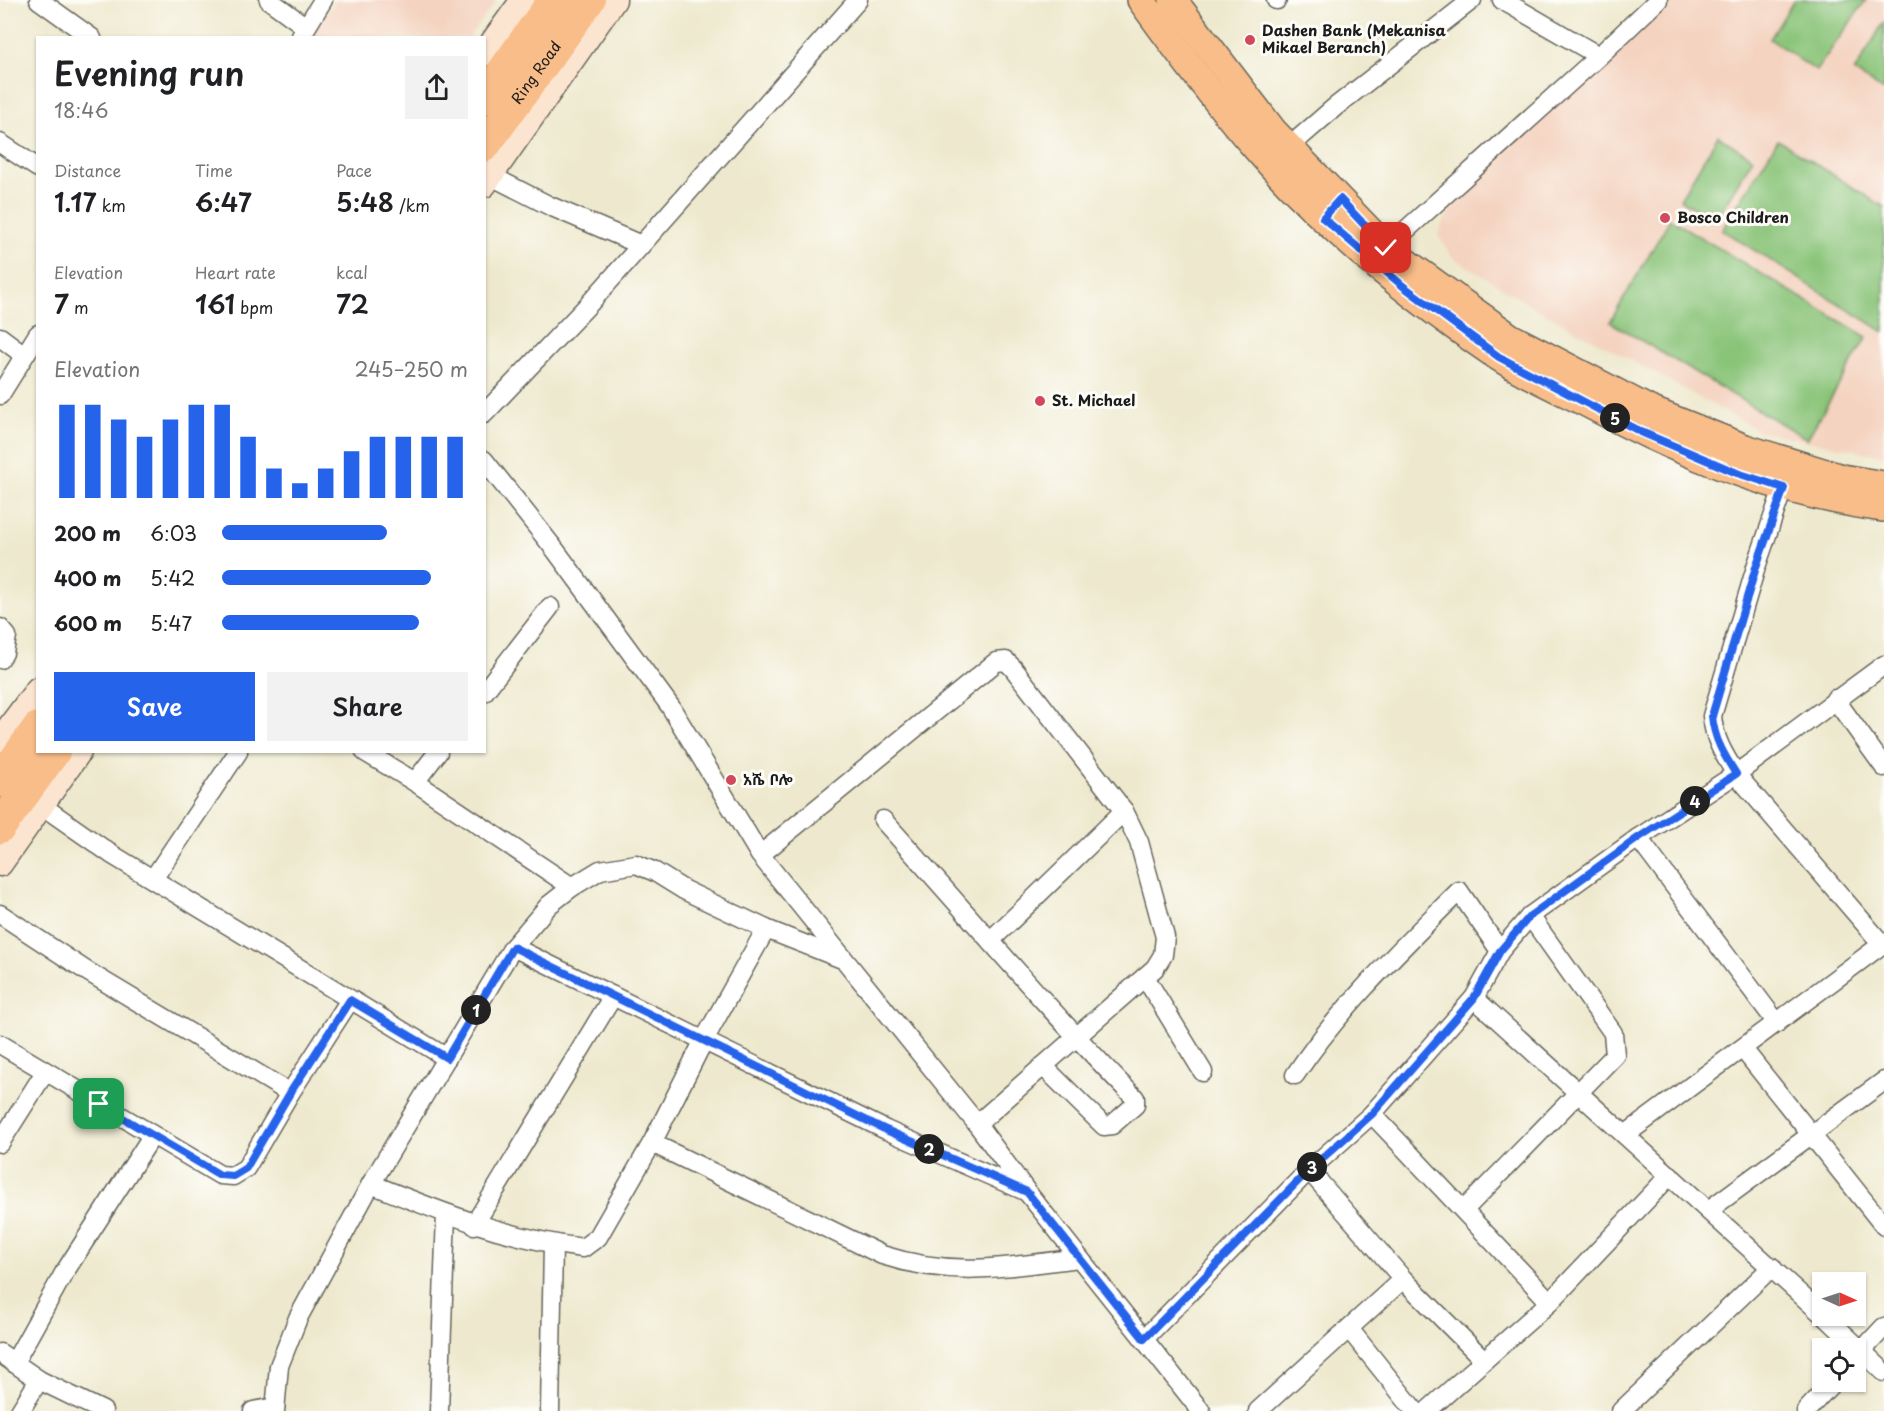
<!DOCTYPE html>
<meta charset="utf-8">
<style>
body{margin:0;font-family:"Playpen Sans","Noto Sans Ethiopic",sans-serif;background:#f2f2f2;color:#202124;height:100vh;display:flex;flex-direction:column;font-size:22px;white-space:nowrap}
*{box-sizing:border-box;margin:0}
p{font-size:20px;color:#757577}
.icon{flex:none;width:33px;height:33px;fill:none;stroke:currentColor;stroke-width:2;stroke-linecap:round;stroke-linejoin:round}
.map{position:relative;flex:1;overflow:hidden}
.sheet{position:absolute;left:36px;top:36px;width:450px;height:717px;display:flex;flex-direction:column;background:#fff;border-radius:0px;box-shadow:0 2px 4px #0004}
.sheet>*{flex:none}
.needle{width:39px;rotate:93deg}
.fabs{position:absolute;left:1812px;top:1272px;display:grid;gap:12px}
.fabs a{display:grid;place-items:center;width:54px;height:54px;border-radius:0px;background:#fff;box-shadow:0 2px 4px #0004;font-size:30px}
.pin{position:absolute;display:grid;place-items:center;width:51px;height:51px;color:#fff;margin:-26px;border-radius:12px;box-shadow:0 3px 9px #0006}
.km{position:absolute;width:30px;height:30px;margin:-15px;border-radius:50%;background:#222;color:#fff;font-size:16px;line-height:30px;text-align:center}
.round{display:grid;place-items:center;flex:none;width:63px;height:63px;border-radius:0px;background:#f2f2f2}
.summary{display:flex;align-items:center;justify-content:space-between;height:102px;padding:0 18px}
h1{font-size:33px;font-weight:600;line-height:45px}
.stats{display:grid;grid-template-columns:repeat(3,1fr);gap:9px;height:102px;padding:6px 18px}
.stats div{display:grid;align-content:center}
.stats b{font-size:26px;font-weight:600}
.stats small{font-size:16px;font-weight:400}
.stats p{font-size:16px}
.chart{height:168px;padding:12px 18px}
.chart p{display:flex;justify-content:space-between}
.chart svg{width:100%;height:108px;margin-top:6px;stroke:#2563eb;stroke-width:6}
.primary-button{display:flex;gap:12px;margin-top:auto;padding:12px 18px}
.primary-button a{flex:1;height:69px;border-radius:0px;background:#2563eb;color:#fff;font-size:24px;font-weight:600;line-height:69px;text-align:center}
.primary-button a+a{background:#f2f2f2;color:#202124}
ul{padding:0 18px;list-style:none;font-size:20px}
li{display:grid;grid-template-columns:96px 72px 1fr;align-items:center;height:45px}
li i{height:15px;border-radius:8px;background:#2563eb}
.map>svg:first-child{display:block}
.built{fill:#f4d3c0}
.green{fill:#8ac479;stroke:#53704a;stroke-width:1.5}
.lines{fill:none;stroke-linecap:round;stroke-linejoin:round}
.street-casing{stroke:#66645a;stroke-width:21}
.secondary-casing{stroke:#66645a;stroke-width:27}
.primary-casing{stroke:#66645a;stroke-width:30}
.highway-casing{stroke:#66645a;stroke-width:34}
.street{stroke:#fff;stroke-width:18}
.secondary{stroke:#fce5d0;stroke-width:24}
.primary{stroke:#f8bd89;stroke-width:27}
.highway{stroke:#f8bd89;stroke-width:32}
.route-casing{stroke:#fff;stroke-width:12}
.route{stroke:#2563eb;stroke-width:8}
.poi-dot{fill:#d1495b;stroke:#fdfcf7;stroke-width:2}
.labels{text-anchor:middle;stroke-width:6;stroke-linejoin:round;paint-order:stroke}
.poi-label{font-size:15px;font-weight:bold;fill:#1c1c1c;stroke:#fdfcf7;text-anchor:start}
.street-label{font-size:15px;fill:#1c1c1c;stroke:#fdfcf7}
</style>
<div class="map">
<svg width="1884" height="1411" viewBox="0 0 1884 1411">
<rect width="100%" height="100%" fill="#fdfcf7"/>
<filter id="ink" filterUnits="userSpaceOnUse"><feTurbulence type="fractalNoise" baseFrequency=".0167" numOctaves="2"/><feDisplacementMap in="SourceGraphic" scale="12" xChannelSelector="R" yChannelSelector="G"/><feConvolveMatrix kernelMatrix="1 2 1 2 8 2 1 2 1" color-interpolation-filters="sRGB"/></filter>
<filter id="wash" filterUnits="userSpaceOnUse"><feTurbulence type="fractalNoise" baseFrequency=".008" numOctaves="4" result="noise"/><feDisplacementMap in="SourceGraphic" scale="24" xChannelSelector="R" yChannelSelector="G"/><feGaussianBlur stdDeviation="1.35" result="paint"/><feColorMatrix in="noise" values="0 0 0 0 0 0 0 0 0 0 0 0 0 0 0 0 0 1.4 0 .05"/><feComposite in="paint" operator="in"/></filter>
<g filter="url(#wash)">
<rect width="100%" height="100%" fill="#eee9ce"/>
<g class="built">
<polygon points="336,0 497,0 469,37 309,38"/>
<polygon points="1666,0 1884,0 1884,456 1760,431 1534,307 1452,257 1438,235 1453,201"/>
</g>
<g class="green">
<polygon points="1794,0 1866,0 1816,71 1770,39"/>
<polygon points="1884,22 1884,91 1854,72"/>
<polygon points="1718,136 1753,158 1715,221 1680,199"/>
<polygon points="1778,140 1884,207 1884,332 1722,230"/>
<polygon points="1670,219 1867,337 1807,439 1610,322"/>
</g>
</g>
<g filter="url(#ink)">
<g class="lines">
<g class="street-casing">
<g id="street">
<polyline points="39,0 92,38"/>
<polyline points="269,0 306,27"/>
<polyline points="1276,0 1277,0"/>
<polyline points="1502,0 1599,56 1658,0"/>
<polyline points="301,36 323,0"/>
<polyline points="0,143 38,168"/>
<polyline points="1289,147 1335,107 1472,0"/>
<polyline points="491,176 550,206 641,245"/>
<polyline points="1386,248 1599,56"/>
<polyline points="0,337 24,355"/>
<polyline points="0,395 38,334"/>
<polyline points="484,414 590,303 858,0"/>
<polyline points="484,460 556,551 670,706 760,855 977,1124 1027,1192 1201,1411"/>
<path d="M1783 488 1756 567 1712 716C1714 739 1724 755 1736 774L1882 944"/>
<polyline points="0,628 7,636 4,653 0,659"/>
<polyline points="484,692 550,607"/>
<polyline points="1835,699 1884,767"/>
<polyline points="365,752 415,782 572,887"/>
<polyline points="415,782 438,752"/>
<polyline points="41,805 111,854 447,1058"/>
<path d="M883 820C967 913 1047 1009 1135 1098V1105L1112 1125 1104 1126 1043 1066"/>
<polyline points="1638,838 1777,1023"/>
<polyline points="760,855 996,662 1006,661 1013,668 1124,811 1139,842 1165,937 1163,955 1155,968 977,1124"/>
<polyline points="153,879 238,752"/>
<polyline points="0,914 85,970 290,1093"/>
<polyline points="991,940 1124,811"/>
<polyline points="513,947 886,1130 1025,1191"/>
<polyline points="1145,977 1203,1072"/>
<polyline points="1474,998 1822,1314"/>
<polyline points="0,1044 220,1175 233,1176 246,1168 290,1093 350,1000"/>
<polyline points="1743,1049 1884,1226"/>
<path d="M1295 1075C1341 1006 1401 949 1459 891L1500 951"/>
<polyline points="1372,1114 1550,1302"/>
<polyline points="1625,1135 1884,943"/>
<polyline points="0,1143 45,1072"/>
<path d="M652 1143 882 1255C953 1278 1007 1267 1079 1258"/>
<polyline points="1309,1170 1403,1279 1483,1359"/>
<path d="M371 1184C443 1213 505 1238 583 1248L598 1237 652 1143 704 1040 766 929"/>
<polyline points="1710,1209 1884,1081"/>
<polyline points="1464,1210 1615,1055 1613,1033 1530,916"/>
<polyline points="474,1225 613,996"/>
<polyline points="1825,1316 1884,1372"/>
<polyline points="1350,1330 1415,1411"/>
<polyline points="1144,1339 1309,1170 1372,1114 1474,998 1500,951 1530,916 1638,838 1736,774 1884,665"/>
<polyline points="0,1353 39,1380 103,1411"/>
<polyline points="1856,1357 1884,1327"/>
<polyline points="14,1363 64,1273 152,1136"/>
<polyline points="20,1411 39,1380"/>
<polyline points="253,1411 275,1407"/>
<polyline points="275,1411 279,1366 298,1318 371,1184 513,947 549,905 572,887 600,870 636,864 655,872 684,890 766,929 842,959"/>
<polyline points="439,1411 446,1214"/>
<polyline points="550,1411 553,1244"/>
<polyline points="1258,1411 1403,1279"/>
<polyline points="1427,1411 1550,1302 1670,1175"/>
<polyline points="1621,1411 1772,1267"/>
<polyline points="1806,1411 1833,1382"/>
</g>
</g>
<g class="secondary-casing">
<g id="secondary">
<polyline points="484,54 523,0"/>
<polyline points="484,185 614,0"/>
<polyline points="0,740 38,689"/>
<polyline points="0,864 79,752"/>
</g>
</g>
<g class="primary-casing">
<g id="primary">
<path d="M1141 0C1177 50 1214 100 1255 147 1324 227 1410 297 1497 356 1529 377 1566 392 1600 410 1689 458 1783 495 1884 508"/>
<polyline points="1173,0 1274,132 1386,248 1510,337 1650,410 1745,448 1842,478 1884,485"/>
</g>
</g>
<g class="highway-casing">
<g id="highway">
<polyline points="484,98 554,0"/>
<path id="s1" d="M484 146 589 0"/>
<polyline points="0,781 38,728"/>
<polyline points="0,827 54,752"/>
</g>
</g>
<use href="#street" class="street"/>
<use href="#secondary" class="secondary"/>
<use href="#primary" class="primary"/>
<use href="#highway" class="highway"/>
</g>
</g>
<g class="lines" filter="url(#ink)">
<g class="route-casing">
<path id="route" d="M99 1104 220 1175 233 1176 246 1168 290 1093 350 1000 447 1058 513 947 886 1130 1027 1192 1144 1339 1309 1170 1372 1114 1474 998 1500 951 1530 916 1638 838 1736 774C1724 755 1714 739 1712 716L1756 567 1784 488 1737 473 1641 432 1499 357 1403 286 1323 218 1340 199 1386 248"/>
</g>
<use href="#route" class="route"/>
</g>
<g class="poi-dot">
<circle cx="1250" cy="40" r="6"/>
<circle cx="1665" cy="218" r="6"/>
<circle cx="1040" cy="401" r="6"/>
<circle cx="731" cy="780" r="6"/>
</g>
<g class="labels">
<g class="poi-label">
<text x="1262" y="36">Dashen Bank (Mekanisa<tspan x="1262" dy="17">Mikael Beranch)</tspan></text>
<text x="1677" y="223">Bosco Children</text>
<text x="1052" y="406">St. Michael</text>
<text x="743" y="785">አሼ ቦሎ</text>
</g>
<g class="street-label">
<text dy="5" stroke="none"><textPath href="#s1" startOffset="90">Ring Road</textPath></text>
</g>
</g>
</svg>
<div class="fabs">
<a><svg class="needle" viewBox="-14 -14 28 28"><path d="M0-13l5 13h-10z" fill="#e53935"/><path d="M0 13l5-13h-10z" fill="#757577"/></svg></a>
<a><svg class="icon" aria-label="locate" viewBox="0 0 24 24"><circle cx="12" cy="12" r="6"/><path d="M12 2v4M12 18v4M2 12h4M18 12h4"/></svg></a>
</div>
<div class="pin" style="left:99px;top:1104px;background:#1e9e55"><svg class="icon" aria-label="arrive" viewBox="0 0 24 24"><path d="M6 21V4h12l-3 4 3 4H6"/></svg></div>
<div class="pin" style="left:1386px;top:248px;background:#d93025"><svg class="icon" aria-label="check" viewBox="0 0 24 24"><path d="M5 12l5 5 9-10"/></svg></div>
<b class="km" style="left:476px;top:1010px">1</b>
<b class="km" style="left:929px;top:1149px">2</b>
<b class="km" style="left:1312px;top:1167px">3</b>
<b class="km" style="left:1695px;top:801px">4</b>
<b class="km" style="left:1615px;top:418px">5</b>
<section class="sheet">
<div class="summary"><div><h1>Evening run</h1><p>18:46</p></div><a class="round"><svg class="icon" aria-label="share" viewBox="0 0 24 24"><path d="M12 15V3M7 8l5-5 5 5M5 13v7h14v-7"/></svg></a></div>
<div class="stats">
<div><p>Distance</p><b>1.17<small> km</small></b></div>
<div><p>Time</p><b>6:47</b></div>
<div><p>Pace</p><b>5:48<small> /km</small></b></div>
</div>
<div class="stats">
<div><p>Elevation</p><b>7<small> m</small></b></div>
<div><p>Heart rate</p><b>161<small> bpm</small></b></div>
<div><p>kcal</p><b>72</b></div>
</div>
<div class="chart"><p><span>Elevation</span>245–250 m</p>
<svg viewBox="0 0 160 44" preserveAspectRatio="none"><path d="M5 44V6M15 44V6M25 44V12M35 44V19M45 44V12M55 44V6M65 44V6M75 44V19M85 44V32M95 44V38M105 44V32M115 44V25M125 44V19M135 44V19M145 44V19M155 44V19"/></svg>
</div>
<ul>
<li><b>200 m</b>6:03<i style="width:67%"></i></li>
<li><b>400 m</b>5:42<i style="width:85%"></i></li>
<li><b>600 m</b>5:47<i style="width:80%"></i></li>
</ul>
<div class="primary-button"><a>Save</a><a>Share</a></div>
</section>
</div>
